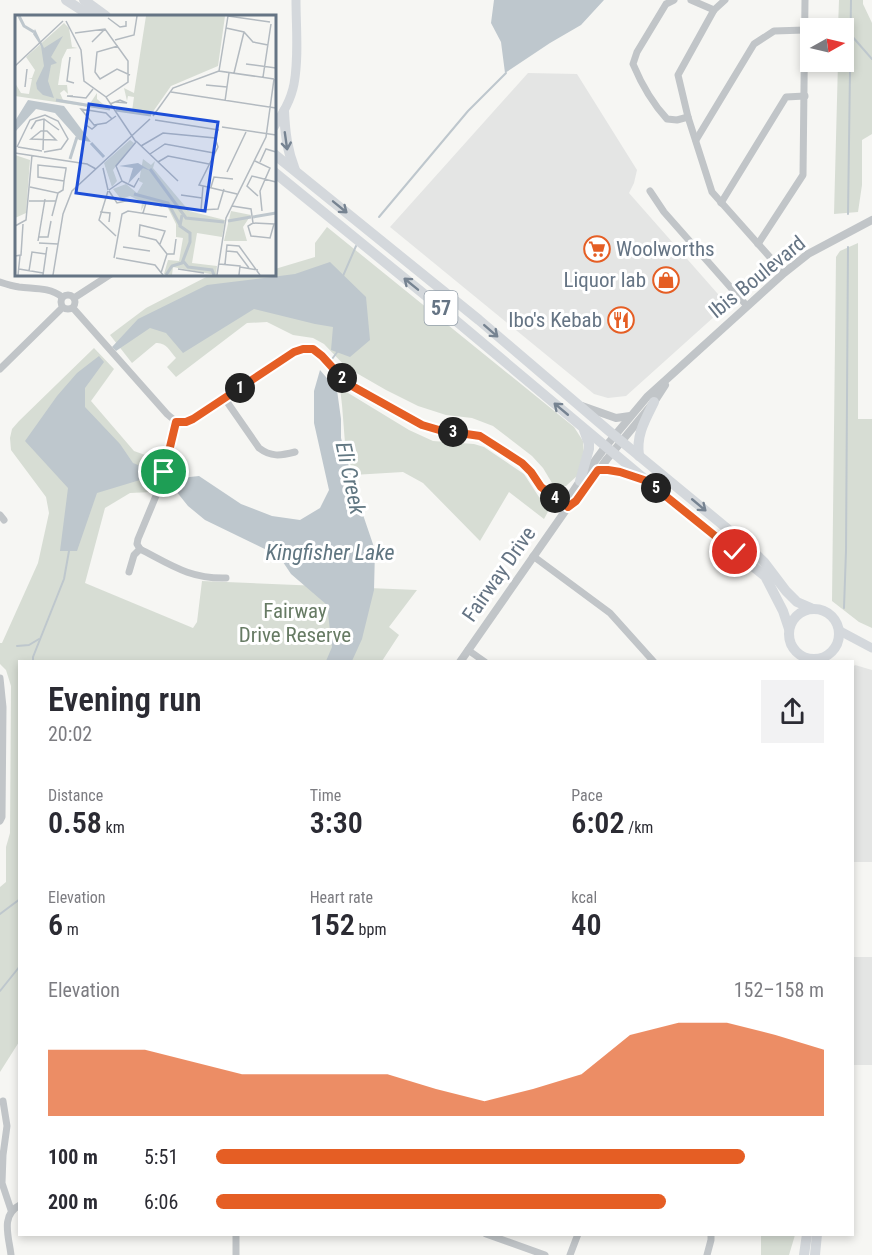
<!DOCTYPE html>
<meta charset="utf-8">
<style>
body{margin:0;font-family:"Roboto Condensed",sans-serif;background:#f2f2f3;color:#2b2b33;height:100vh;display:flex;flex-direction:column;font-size:22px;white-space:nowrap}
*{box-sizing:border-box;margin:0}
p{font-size:20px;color:#7c7c81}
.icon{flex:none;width:33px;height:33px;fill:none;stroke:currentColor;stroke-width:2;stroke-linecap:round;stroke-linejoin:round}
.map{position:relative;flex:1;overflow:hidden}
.details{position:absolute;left:18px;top:660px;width:836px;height:576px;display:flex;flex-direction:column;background:#fff;border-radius:0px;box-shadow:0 3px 9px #0003}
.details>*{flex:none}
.needle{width:39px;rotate:82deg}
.controls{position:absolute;left:800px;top:18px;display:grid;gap:12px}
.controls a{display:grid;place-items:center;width:54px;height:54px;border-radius:0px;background:#fff;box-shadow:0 3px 9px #0003;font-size:30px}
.pin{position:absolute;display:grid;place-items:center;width:51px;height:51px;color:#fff;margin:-26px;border:3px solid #fff;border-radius:50%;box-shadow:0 2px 6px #0007}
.km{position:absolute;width:30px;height:30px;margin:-15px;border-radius:50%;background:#222;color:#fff;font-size:16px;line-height:30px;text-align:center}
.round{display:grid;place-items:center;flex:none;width:63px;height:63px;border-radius:0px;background:#f2f2f3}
.head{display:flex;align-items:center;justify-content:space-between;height:102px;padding:0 30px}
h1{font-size:33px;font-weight:600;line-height:45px}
.figures{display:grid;grid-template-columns:repeat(3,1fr);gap:9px;height:102px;padding:6px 30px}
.figures div{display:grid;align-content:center}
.figures b{font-size:30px;font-weight:600}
.figures small{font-size:16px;font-weight:400}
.figures p{font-size:16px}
.chart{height:168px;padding:12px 30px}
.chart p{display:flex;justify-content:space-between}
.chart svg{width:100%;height:108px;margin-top:6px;fill:#e55e24;opacity:.7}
ul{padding:0 30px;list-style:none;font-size:20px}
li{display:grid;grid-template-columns:96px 72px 1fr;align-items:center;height:45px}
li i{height:15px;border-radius:8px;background:#e55e24}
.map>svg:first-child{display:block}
.built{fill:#e4e5e4}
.green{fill:#d7ddd4}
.water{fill:#bec7cd}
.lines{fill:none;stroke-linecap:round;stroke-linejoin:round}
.stream{stroke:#bec7cd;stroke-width:2}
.minor{stroke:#c1c5c8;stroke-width:7}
.tertiary{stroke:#c1c5c8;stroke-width:8}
.secondary{stroke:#d4d8dc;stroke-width:9}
.primary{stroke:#d4d8dc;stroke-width:10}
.oneway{stroke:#768391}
.route-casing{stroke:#fff;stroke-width:12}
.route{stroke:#e55e24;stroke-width:8}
.labels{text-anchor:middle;stroke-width:6;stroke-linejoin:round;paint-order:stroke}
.shield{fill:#fff;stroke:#939ea9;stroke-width:1.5}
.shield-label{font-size:20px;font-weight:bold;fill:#657484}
.poi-label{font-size:21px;fill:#657484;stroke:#fff;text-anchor:end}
.street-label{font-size:21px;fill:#657484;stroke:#fff}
.park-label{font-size:21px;fill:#677b64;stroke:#fff}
.water-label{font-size:22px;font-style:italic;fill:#607681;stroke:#fff}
.inset-river{fill:none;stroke:#bec7cd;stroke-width:3}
.inset-road{fill:none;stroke:#b3bac0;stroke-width:1.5}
.view{fill:#1d4ed8;fill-opacity:0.15;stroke:#1d4ed8;stroke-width:3}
.inset-edge{fill:none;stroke:#657484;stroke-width:3}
</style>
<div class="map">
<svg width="872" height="1255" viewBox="0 0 872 1255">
<rect width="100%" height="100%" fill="#f6f6f3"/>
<g class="built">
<polygon points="528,73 577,74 637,170 634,183 629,193 725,302 725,307 626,396 608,398 594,394 390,227"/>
<polygon points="855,665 872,670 872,862 852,862 852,668"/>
<rect x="852" y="957" width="20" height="108"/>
</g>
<g class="green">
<polygon points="839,0 863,0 863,4 872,23 872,134 862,140 862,185 858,212 834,214 838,62 843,62 843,28 838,28"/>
<path d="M327 227 574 427 583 441 584 453 578 475 566 486H557L552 483 543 468 532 456 493 426 472 418 446 415 418 406 386 390 346 367 324 344 313 338 293 335 267 322 247 323 176 377 167 367 176 358C170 351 166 342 156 343L132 363 110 335 146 308 210 275 274 274 275 269 315 257V243Z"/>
<polygon points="858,243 858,419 872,419 872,628 859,622 832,601 836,257 840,251"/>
<polygon points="94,348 114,369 91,401 134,451 159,460 152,492 130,493 105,508 85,583 193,628 197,622 202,581 417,590 389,627 399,635 382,661 20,662 19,1042 0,1072 0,887 6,882 6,847 10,833 11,686 6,670 0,664 0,643 2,643 38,563 49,513 46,497 11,450 10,438 12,429 19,421"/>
<polygon points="340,388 409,430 433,441 474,444 484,447 524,474 539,497 546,503 550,508 544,519 509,492 480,541 423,483 403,472 353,475 345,443 342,405"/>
<polygon points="761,1235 795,1235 789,1255 761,1255"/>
</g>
<g class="water">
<polygon points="494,0 604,0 581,25 550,43 505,73 501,42 491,23"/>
<polygon points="330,262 366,297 370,340 350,357 331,350 333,327 315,324 254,309 183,353 166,333 150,328 116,351 112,347 138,319 207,285 295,274"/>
<polygon points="99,356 104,362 85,388 85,407 120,444 133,463 153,471 149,483 140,480 97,493 77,551 60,551 68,488 25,441 57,396 77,373"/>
<polygon points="320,370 337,390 341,419 341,438 360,506 375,550 374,590 362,639 352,661 326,661 332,647 327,605 291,574 279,556 205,520 188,506 176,491 161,483 162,480 199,476 241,504 272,516 300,520 320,508 329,490 314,423 314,391"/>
</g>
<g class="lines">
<g class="stream">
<polyline points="851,35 872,59"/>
<polyline points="848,214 851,0"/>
<polyline points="379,217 468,111 506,73"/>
<polyline points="343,276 356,246"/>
<polyline points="332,359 338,351"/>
<polyline points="844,608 846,551 848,247"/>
<polyline points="17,646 29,645 39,639"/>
<polyline points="33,662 33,657 64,579 69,551"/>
<polyline points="0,914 20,899"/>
<polyline points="0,991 20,966"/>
</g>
<g class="minor">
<path d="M674 0 666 4 637 52 633 64C641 83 653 104 667 119L677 120 688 117"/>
<polyline points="691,0 714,10"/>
<polyline points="725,0 714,10 678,75 688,117 712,192 784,273"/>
<polyline points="696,140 754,44 774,31 805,30"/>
<polyline points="650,191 664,212 747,306"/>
<polyline points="721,203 786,97 805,96"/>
<polyline points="758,244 803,175 805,0"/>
<path d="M0 282C6 284 13 286 19 287 34 289 49 287 62 297"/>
<circle cx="68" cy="302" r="7"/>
<polyline points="74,298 111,274"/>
<path d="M73 308 167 414C177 423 180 425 193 419L294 352 303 349H313L316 351 342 378 352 386 422 425 439 430 480 436 522 463 531 472 541 487 568 507"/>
<polyline points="0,369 62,308"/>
<path d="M225 399 259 448C271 457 280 456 295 452"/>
<path d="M176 422 158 491 138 539 137 544 140 549C171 565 190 579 226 578"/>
<polyline points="0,515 4,520"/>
<polyline points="533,556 610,613 654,662"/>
<polyline points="129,572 134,555 140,549"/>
<polyline points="468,650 485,662"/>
<polyline points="0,678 3,707 2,817 0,821"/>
<polyline points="3,1101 7,1126 3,1155 2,1183 11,1210"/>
<polyline points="236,1234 236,1255"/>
<polyline points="486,1234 545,1255"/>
<path d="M11 1255C9 1237 0 1215 20 1205"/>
<polyline points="570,1255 578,1234"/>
<polyline points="707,1255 711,1240 711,1234"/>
</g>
<g class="tertiary">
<polyline points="582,406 616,418 630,416"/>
<path d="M598 470C614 470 628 475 643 480"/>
<polyline points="568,507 570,496 580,481 606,446 647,397 784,273 808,254 872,220"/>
<polyline points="460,662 568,507 576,501 607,459 654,402 665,385"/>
</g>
<g class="secondary">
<path d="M274 127C283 113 291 100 294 84 299 57 296 27 296 0"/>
<polyline points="840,631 872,648"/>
</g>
<g class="primary">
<polyline points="66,0 91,16"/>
<polyline points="84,0 106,16"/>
<path d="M284 111C285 132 287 150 295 170"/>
<polyline points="274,154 479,320 609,431 741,540 764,562 786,591 797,602 811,608"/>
<polyline points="274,172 430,299 647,481 765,576 783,611 789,629"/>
<path d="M639 456C636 435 645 420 654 402"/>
<polyline points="580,481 589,449 589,444 584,430"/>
<circle cx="814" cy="634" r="25"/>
<polyline points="804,1255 807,1234"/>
<polyline points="815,1255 817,1234"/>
</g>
</g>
<defs><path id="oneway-shaft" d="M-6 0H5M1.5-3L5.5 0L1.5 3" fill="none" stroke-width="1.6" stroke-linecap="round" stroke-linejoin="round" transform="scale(1.5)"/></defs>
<g class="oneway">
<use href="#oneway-shaft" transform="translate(286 141) rotate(82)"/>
<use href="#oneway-shaft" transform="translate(340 207) rotate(39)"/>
<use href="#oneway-shaft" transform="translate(411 284) rotate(-141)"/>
<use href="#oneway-shaft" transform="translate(491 331) rotate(41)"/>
<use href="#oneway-shaft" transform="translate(561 409) rotate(-140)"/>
<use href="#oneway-shaft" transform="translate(699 505) rotate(40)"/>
</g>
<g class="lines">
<g class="route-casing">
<polyline id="route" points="164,472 176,422 186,422 193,419 294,352 303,349 313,349 322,356 342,378 352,386 422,425 439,430 480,436 522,463 531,472 541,487 568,507 576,501 598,470 608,470 620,472 647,481 735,552"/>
</g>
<use href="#route" class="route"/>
</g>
<defs>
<g id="supermarket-ring" transform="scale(1.35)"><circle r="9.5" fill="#fff" stroke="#e55e24" stroke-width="1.5"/><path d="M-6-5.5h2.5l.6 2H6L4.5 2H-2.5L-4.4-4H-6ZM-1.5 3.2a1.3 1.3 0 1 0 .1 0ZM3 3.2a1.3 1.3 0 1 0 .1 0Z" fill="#e55e24"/></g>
<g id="shop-ring" transform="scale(1.35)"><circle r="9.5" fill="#fff" stroke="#e55e24" stroke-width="1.5"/><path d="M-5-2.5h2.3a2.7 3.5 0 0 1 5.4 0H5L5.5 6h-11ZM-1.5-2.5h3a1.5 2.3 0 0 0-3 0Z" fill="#e55e24"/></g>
<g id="restaurant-ring" transform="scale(1.35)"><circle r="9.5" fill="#fff" stroke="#e55e24" stroke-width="1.5"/><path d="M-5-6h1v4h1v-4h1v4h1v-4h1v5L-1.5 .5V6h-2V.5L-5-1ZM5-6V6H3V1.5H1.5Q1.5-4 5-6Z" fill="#e55e24"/></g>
</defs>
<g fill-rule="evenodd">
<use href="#supermarket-ring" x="597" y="249"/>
<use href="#shop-ring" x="666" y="280"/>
<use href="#restaurant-ring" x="621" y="320"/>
</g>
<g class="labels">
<rect class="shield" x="424.5" y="291" width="33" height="34" rx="4.5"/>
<g class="shield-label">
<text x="441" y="315">57</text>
</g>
<g class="poi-label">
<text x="616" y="256" text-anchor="start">Woolworths</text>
<text x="646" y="287">Liquor lab</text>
<text x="602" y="327">Ibo's Kebab</text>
</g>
<g class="street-label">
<text transform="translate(757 277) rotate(-39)" y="7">Ibis Boulevard</text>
<text transform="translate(499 574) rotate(-55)" y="7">Fairway Drive</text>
</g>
<g class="park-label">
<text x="295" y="618">Fairway<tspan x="295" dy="24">Drive Reserve</tspan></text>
</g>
<g class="water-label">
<text transform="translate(351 478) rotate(78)" y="8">Eli Creek</text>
<text x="330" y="560">Kingfisher Lake</text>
</g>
</g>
<g transform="translate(15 15)">
<rect width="261" height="261" fill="#f6f6f3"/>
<path d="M131 1H210L203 51 156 71 135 101 98 93 117 96 119 82 113 81 112 86 109 73 119 78ZM49 8 54 13 57 32 63 33 52 34 47 44 43 70H52L53 79 49 75 45 78 48 85 74 90 82 78V84L95 95 0 81V68L6 78 14 79 17 64 13 63H17L20 55 11 42ZM115 125 119 128 98 155 102 166 97 172 89 148ZM0 140 15 145 11 198 0 203ZM128 144 136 150 140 146 138 153 174 196 210 205 207 222 182 218 177 248 202 251 201 260 158 252 157 260 149 259 153 245 164 246 168 223 161 222V209L152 191 131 187 126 196 127 187 115 181 106 184 98 174 111 169 122 178 128 168 124 166ZM216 196 236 200 228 212 232 226H209Z" fill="#d7ddd4"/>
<path d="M20 14 29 33 48 21 36 42 42 48 36 50 33 66 39 83 28 80 22 74 21 68 29 51 26 31 18 19ZM13 85 49 91 76 127 64 125 40 98 21 94 0 117V106ZM123 148 136 156 128 153 113 169 118 153 104 151Z" fill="#bec7cd"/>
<path class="inset-river" d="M4 1 9 11 19 17M41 85 95 94M101 95 136 100M76 128 89 142M55 144 62 122M135 154 171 203 209 207M119 179 153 188 165 210M238 202 261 198M213 206 236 202M168 246 173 252 197 255 199 260M151 260 157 251 167 248 175 227V218L165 211 167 200"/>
<path class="inset-road" d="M213 1 204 56 259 64M213 1 255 7M93 3 105 12 111 11V6M51 6 66 35 69 66 91 82 121 127M211 13 229 17 238 27 253 30M60 18 90 14 113 46V67L91 82M100 25 119 20 122 1M77 27 90 14M103 31 82 37 80 57 85 64 102 54 115 60M55 42 52 66 59 68M231 49 261 53M0 51 48 6M219 58 229 17M248 62 256 9M191 70 212 72M10 72 12 54M156 77 261 93M58 81H52L71 83 78 74M210 86 214 58M95 89 105 85 112 88 101 87M138 101 158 73 204 56M97 104 91 98 66 94 79 110 91 108 101 101M72 105 71 110 77 114 83 109M140 105 204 115M207 112 261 120M16 114 21 106 29 104 44 115M26 116H32L41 125 16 124ZM121 126 163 166M126 131 148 118 200 123 203 132 184 170 222 179M2 132 15 105 30 100 43 106 53 124 46 134 29 137M3 132 27 136M28 135 29 104M0 138 72 149 81 154M135 139 150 129 199 138M240 146 255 153 245 176 247 196M143 147 153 141 194 149M245 147 251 134 261 137M88 153 93 175M212 157 231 117M107 166 119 172 124 163M188 171 186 195 203 194 209 174M15 172 43 178 37 201M196 172 199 162 218 164M94 175 107 166 101 151 121 127M93 176 84 205 101 221M94 176 102 188 115 185M43 178 48 175 49 166 51 154V153L23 150V162L49 166M166 180 187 183M243 181 232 171 237 161 261 167M14 186H41M217 191 236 194 238 208 259 209 255 223 236 221 233 211 238 208M85 197 95 198 94 207M128 198 131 188 147 191M0 211 11 205 17 140M24 222H33L36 206M23 226 30 184M24 228 43 229M145 229 150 216 125 210 124 221 141 225 152 239M108 232 135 236M212 236 222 237 234 253M152 239H159L161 224M0 241 6 240 8 209M99 243 107 199 113 196 152 202M101 243 140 250 148 260M204 249 225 251 224 260M210 249 212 230 224 231 245 260M225 252 243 255M4 254 28 258M163 254 189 258M14 256 17 237 31 239M146 258 152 239M3 260 5 241M28 260 32 232M38 260 48 199 57 176 135 104M202 260 211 203 251 122 259 64"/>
<path class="view" d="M74 89 203 107 190 196 61 178Z"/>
<rect width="261" height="261" class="inset-edge"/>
</g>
</svg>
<div class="controls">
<a><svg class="needle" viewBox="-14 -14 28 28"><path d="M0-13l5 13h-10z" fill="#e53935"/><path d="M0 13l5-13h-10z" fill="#7c7c81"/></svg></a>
</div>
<div class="pin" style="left:164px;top:472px;background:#1e9e55"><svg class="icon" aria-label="arrive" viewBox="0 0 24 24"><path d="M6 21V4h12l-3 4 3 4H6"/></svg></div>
<div class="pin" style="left:735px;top:552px;background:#d93025"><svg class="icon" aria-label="check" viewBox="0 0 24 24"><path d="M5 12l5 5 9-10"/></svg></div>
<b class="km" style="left:240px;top:388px">1</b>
<b class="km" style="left:342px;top:378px">2</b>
<b class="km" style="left:453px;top:432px">3</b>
<b class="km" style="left:555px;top:498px">4</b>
<b class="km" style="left:656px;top:488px">5</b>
<section class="details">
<div class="head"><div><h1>Evening run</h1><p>20:02</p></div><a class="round"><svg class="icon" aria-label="share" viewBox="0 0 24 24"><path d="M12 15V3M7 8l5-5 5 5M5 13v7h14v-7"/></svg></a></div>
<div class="figures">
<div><p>Distance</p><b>0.58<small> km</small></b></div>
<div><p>Time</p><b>3:30</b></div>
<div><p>Pace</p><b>6:02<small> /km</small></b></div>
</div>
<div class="figures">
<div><p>Elevation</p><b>6<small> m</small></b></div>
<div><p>Heart rate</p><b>152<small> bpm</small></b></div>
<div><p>kcal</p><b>40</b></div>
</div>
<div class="chart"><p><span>Elevation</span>152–158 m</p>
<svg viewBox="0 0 160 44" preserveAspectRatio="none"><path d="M0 44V17L10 17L20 17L30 22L40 27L50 27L60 27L70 27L80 33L90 38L100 33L110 27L120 11L130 6L140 6L150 11L160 17V44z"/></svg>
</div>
<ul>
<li><b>100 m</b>5:51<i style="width:87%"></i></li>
<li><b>200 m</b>6:06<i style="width:74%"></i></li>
</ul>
</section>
</div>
